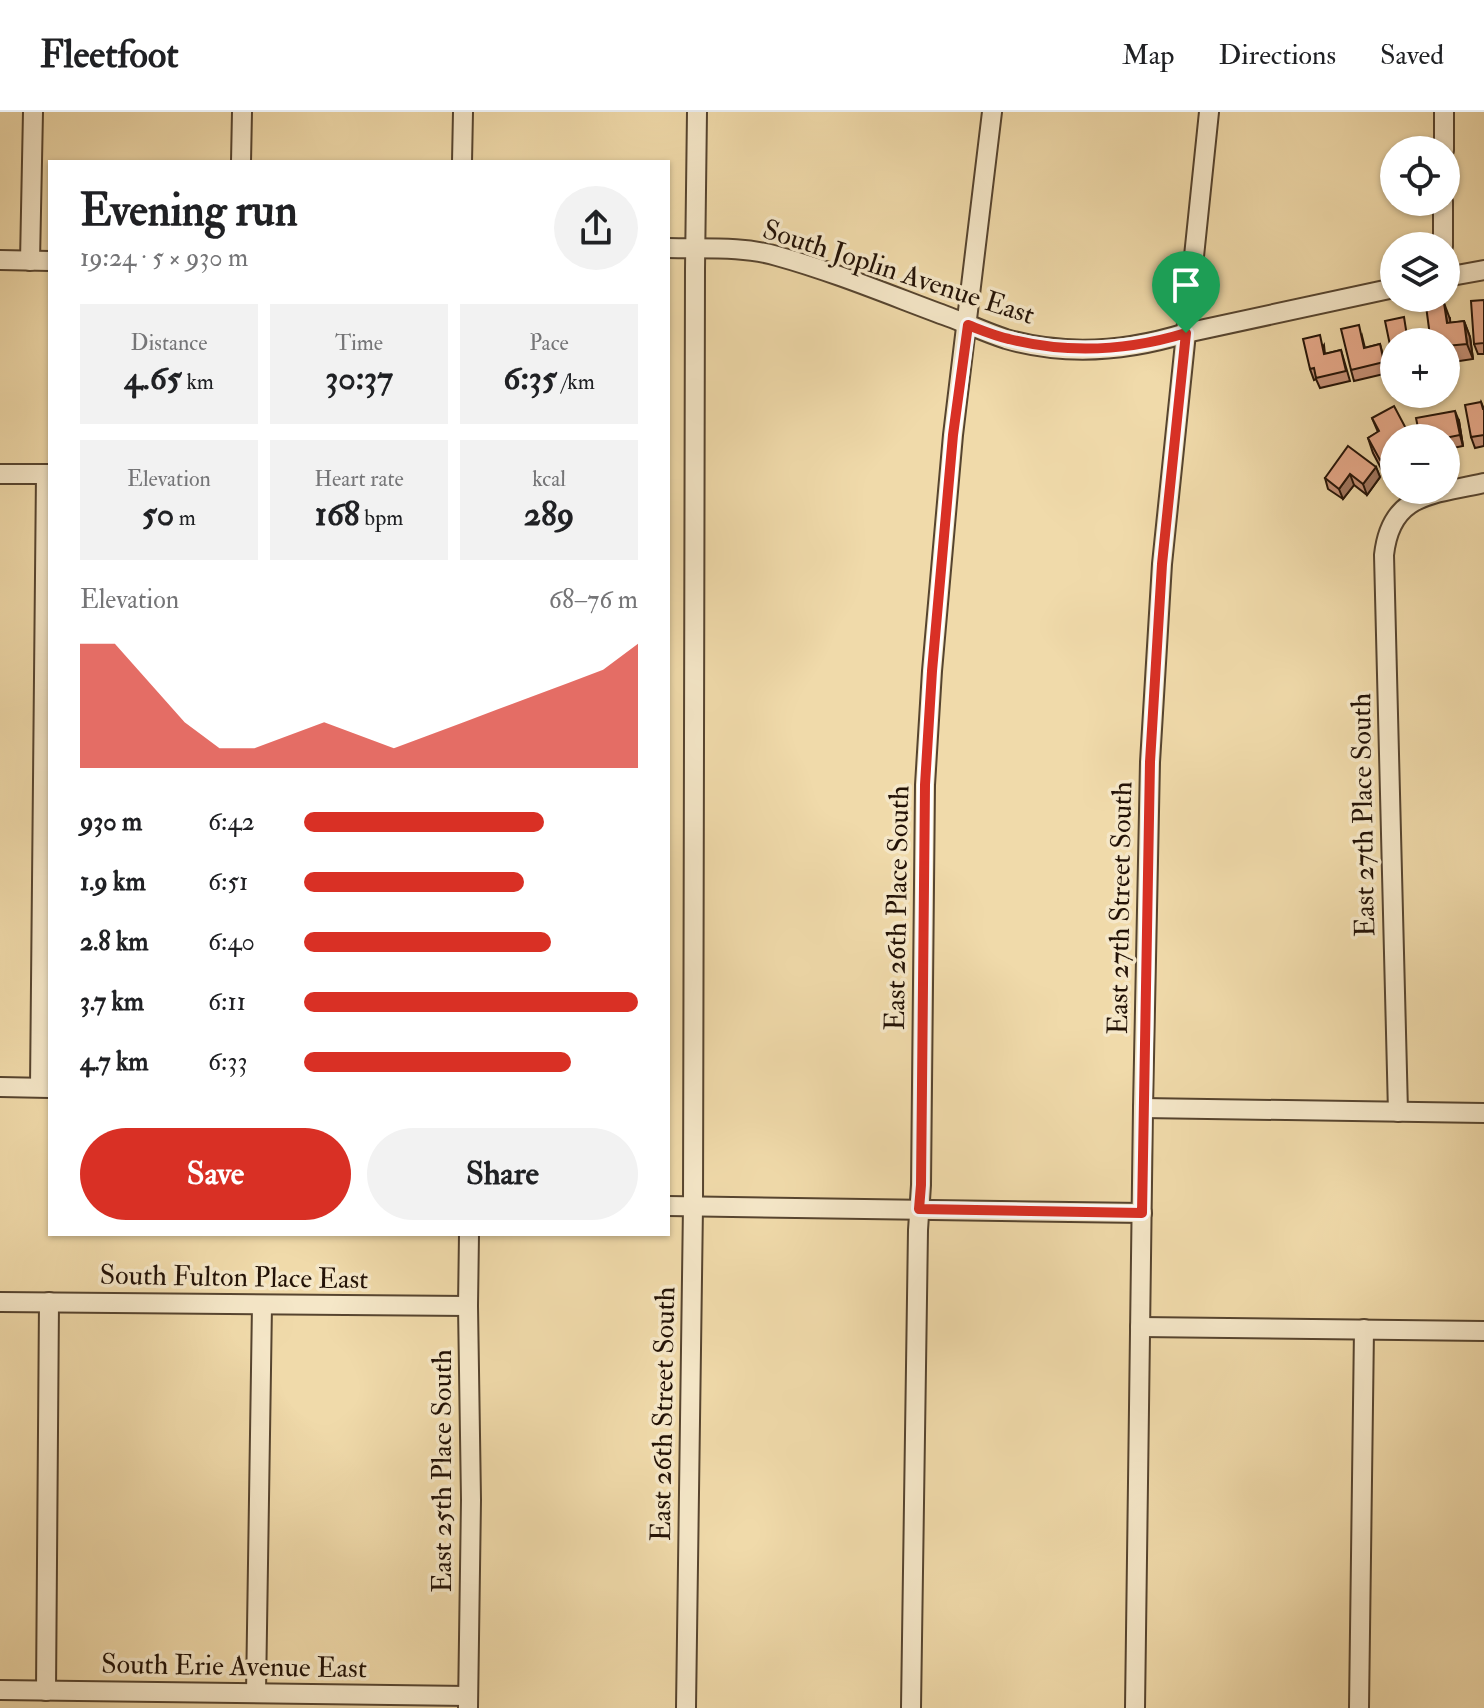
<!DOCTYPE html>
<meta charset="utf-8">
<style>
body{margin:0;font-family:"IM FELL Double Pica",serif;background:#f2f2f2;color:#202124;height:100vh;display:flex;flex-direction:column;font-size:30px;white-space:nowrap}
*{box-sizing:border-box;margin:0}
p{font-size:26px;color:#757577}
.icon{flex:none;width:44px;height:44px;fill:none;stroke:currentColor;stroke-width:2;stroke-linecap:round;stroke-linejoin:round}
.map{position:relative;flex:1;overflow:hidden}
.panel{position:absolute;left:48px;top:48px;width:622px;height:1076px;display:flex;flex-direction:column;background:#fff;border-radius:0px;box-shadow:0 2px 6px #0004}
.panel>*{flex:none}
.buttons{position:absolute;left:1380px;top:24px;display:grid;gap:16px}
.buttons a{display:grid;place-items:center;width:80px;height:80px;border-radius:50%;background:#fff;box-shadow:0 2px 6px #0004;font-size:40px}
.pin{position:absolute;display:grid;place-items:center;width:68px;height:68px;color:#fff;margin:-82px -34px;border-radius:50% 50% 50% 0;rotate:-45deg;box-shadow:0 0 8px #0007}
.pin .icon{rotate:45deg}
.round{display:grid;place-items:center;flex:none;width:84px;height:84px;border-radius:42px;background:#f2f2f2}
.headline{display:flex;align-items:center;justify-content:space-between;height:136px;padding:0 32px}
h1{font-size:44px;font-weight:800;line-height:60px}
.stats{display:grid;grid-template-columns:repeat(3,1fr);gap:12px;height:136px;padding:8px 32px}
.stats div{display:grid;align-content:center;border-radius:0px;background:#f2f2f2;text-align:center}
.stats b{font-size:34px;font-weight:800}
.stats small{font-size:22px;font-weight:400}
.stats p{font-size:22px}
.chart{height:224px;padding:16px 32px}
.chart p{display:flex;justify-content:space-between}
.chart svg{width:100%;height:144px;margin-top:8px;fill:#d93025;opacity:.7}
.cta{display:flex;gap:16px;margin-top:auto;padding:16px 32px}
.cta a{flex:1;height:92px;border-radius:48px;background:#d93025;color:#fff;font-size:32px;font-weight:800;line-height:92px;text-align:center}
.cta a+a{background:#f2f2f2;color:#202124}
ul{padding:0 32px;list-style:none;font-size:26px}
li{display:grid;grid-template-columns:128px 96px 1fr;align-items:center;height:60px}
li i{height:20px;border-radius:10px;background:#d93025}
header{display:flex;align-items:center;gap:48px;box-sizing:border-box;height:112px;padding:0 40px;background:#fff;border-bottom:2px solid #e0e0e0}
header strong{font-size:38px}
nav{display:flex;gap:44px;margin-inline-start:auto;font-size:28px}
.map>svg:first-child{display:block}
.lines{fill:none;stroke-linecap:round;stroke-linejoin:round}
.minor-casing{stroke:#56442f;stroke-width:22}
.minor{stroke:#f5e7c8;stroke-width:18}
.wall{fill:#c89278;stroke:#231206;stroke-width:2}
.shaded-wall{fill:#a27761;stroke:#231206;stroke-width:2}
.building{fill:#e8aa8b;stroke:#231206;stroke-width:2}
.route-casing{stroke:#fff;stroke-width:16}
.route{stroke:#d93025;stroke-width:10}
.labels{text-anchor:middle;stroke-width:7;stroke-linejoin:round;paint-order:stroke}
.street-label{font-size:28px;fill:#231206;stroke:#f5e7c8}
</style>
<header>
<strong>Fleetfoot</strong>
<nav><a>Map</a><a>Directions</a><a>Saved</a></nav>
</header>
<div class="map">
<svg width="1484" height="1596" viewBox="0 0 1484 1596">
<rect width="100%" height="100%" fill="#f0daaa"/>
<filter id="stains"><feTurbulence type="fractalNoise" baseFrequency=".0025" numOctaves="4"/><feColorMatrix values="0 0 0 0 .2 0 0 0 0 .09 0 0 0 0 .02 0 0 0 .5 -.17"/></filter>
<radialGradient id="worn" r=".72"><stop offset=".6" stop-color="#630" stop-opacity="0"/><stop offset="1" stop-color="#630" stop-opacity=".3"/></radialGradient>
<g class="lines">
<g class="minor-casing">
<g id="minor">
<polyline points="1444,38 1444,0"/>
<polyline points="241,50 242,0"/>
<polyline points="462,50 463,0"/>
<polyline points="1443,134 1443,90"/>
<path d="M668 136C703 137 743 134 777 144 835 160 892 184 949 205 968 212 987 221 1006 227 1065 244 1128 239 1186 221L1394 176"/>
<polyline points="0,148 50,149"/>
<polyline points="30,149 33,0"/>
<polyline points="1446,165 1484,158"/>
<polyline points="0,362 50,362"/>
<polyline points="0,975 49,976"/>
<polyline points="40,975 46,362"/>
<polyline points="1143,996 1484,1001"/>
<path d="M1398 1000 1384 443C1391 380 1433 383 1484 371"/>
<polyline points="668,1094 1142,1101"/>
<polyline points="0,1190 468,1194"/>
<polyline points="1140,1215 1484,1219"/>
<polyline points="0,1578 468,1584"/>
<polyline points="46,1579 49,1190"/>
<polyline points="256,1581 262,1193"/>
<polyline points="468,1596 471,1388 468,1194 469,1122"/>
<polyline points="686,1596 693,1094 695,157 697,0"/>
<polyline points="911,1596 918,1118 921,1073 925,673 932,559 953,323 992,0"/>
<polyline points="1135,1596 1143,996 1150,650 1162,452 1209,0"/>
<polyline points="1359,1596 1364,1217"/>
</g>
</g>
<use href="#minor" class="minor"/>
</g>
<g class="wall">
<polygon points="1484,188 1484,242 1478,242 1474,232"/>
<polygon points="1450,207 1450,211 1464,209 1470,225 1473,247 1446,251 1446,230 1432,230 1430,224"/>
<polygon points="1362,224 1365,236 1380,232 1388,261 1354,269 1351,258"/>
<polygon points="1324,233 1325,242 1341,238 1350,269 1320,276 1316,267 1314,268 1310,257"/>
<polygon points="1481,290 1484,297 1484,334 1475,336 1471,325"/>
<polygon points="1372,306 1394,326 1394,359 1385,364 1373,341 1368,326 1378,320"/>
<polygon points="1459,309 1463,334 1448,337 1449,340 1446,341 1446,326"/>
<polygon points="1376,355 1380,365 1367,383 1354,373 1343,387 1328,377 1325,366"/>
</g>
<g class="shaded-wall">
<polygon points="1444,191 1450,207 1452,227 1447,211"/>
<polygon points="1464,209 1470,225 1473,247 1467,232"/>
<polygon points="1455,299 1459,309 1463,334 1460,323"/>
<polygon points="1376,355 1380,365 1367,383 1363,372"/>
<polygon points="1350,362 1354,373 1343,387 1339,377"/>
</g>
<g class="building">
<polygon points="1484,188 1484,231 1474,232 1471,189"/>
<polygon points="1444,191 1447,211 1464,209 1467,232 1446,234 1446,230 1434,230 1433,224 1430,224 1426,194"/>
<polygon points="1404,205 1407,224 1412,223 1412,226 1424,224 1426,230 1394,230 1394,237 1391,238 1385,209"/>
<polygon points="1359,213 1364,236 1380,232 1384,250 1351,258 1341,217"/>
<polygon points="1320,223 1324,242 1341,238 1346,259 1316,266 1314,256 1310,257 1303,227"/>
<polygon points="1481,290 1483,297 1484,297 1484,323 1471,325 1465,293"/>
<polygon points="1394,294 1411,326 1394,326 1394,341 1380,348 1368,326 1379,319 1372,306"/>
<polygon points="1455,299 1460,323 1445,326 1420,326 1416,306"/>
<polygon points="1348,334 1376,355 1363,372 1350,362 1339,377 1325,366"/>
</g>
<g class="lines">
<g class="route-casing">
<path id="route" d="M968 213C981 218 995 224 1009 227 1068 242 1127 239 1186 221L1162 452 1150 650 1142 1101 919 1097 921 1073 925 673 932 559 953 323Z"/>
</g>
<use href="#route" class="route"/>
</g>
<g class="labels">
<g class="street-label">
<text transform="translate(899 159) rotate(18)" y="10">South Joplin Avenue East</text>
<text transform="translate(1362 703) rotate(-91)" y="10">East 27th Place South</text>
<text transform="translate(896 796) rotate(-89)" y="10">East 26th Place South</text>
<text transform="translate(1119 796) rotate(-89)" y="10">East 27th Street South</text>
<text transform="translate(234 1164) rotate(1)" y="10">South Fulton Place East</text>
<text transform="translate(662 1302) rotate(-89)" y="10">East 26th Street South</text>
<text transform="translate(441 1359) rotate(-90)" y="10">East 25th Place South</text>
<text transform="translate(234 1553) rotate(1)" y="10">South Erie Avenue East</text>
</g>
</g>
<rect width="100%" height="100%" filter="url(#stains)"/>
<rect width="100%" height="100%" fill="url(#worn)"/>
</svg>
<div class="buttons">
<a><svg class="icon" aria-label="locate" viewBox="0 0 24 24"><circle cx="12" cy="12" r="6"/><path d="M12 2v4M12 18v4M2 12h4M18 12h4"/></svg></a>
<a><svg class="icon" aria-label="layers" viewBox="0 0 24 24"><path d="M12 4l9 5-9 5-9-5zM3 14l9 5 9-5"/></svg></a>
<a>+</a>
<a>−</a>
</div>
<div class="pin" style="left:1186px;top:221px;background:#1e9e55"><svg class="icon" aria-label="arrive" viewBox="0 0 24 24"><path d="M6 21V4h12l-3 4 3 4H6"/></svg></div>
<section class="panel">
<div class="headline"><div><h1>Evening run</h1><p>19:24 · 5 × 930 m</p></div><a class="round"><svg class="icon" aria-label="share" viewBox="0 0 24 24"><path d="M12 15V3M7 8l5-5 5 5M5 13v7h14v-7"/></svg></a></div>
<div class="stats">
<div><p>Distance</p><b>4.65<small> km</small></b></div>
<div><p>Time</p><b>30:37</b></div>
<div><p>Pace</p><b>6:35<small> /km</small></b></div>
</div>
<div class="stats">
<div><p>Elevation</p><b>50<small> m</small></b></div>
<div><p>Heart rate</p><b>168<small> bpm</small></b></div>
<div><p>kcal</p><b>289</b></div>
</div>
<div class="chart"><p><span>Elevation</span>68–76 m</p>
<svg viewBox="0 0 160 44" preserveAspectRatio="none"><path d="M0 44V6L10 6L20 18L30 30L40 38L50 38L60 34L70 30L80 34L90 38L100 34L110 30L120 26L130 22L140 18L150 14L160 6V44z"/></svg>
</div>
<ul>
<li><b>930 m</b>6:42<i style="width:72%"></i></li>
<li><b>1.9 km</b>6:51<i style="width:66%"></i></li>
<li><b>2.8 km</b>6:40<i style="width:74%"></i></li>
<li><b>3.7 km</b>6:11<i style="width:100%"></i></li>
<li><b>4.7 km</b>6:33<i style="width:80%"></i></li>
</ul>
<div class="cta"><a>Save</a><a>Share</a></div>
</section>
</div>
